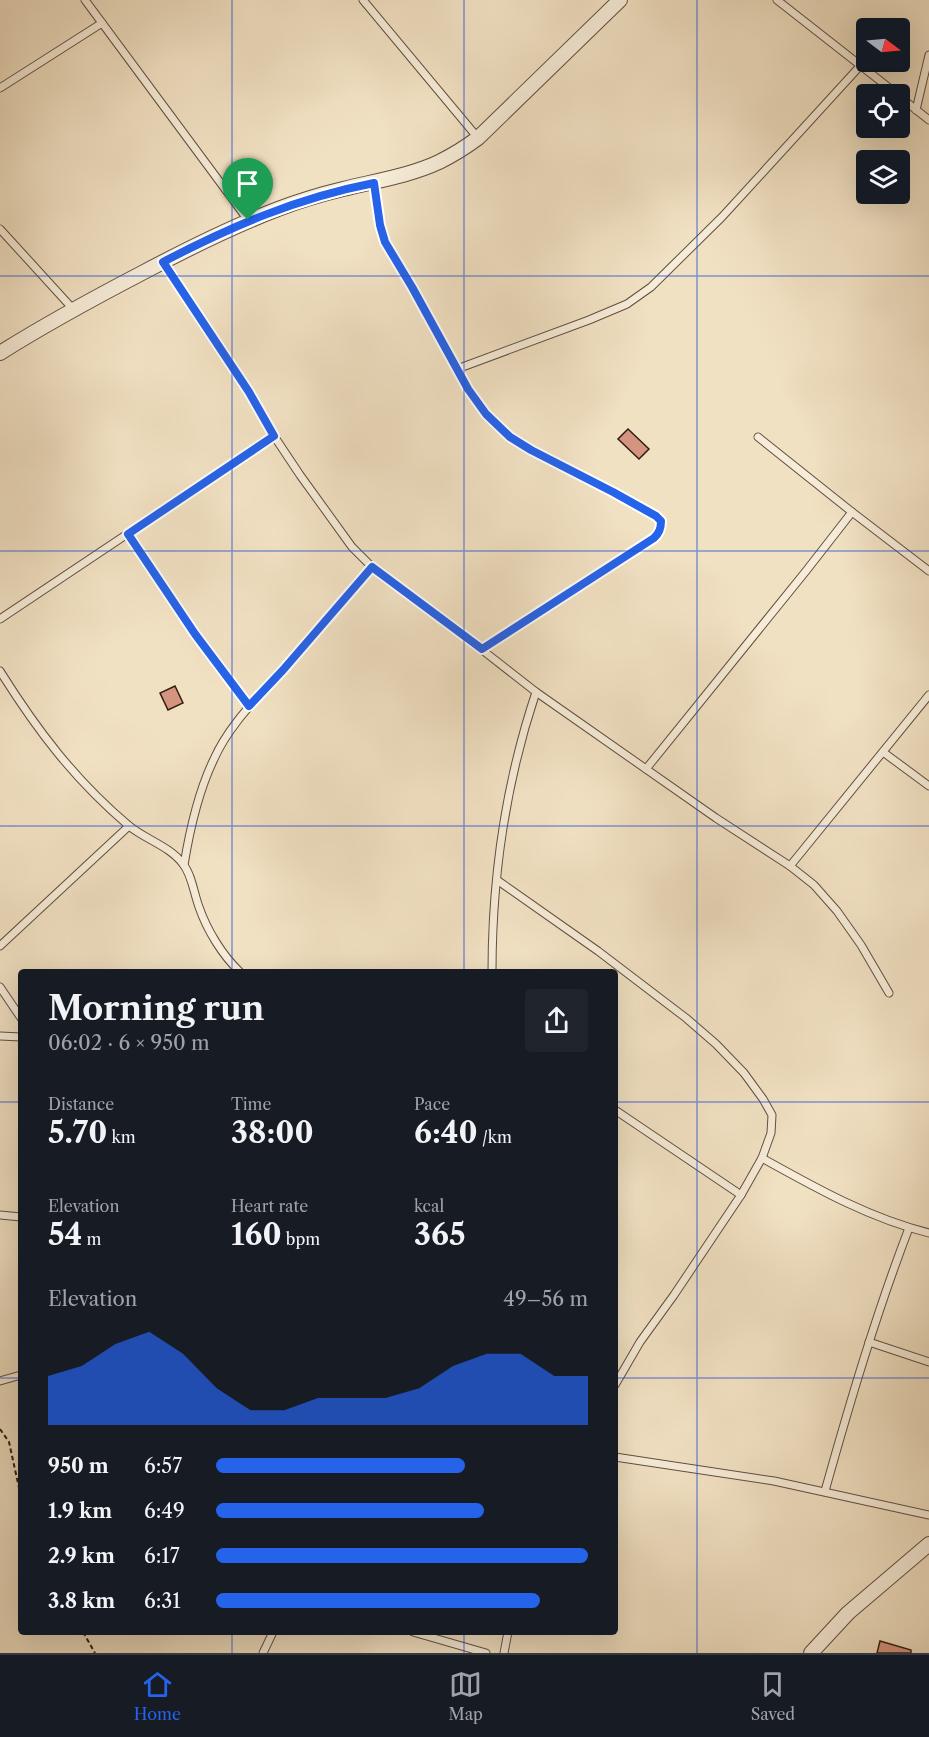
<!DOCTYPE html>
<meta charset="utf-8">
<style>
body{margin:0;font-family:"Libre Caslon Text",serif;background:#20242c;color:#f1f3f6;height:100vh;display:flex;flex-direction:column;font-size:22px;white-space:nowrap}
*{box-sizing:border-box;margin:0}
p{font-size:20px;color:#9ea1a6}
.icon{flex:none;width:33px;height:33px;fill:none;stroke:currentColor;stroke-width:2;stroke-linecap:round;stroke-linejoin:round}
.map{position:relative;flex:1;overflow:hidden}
.side{position:absolute;left:18px;top:969px;width:600px;height:666px;display:flex;flex-direction:column;background:#171b24;border-radius:6px;box-shadow:0 6px 24px #0002}
.side>*{flex:none}
.needle{width:39px;rotate:106deg}
.fabs{position:absolute;left:856px;top:18px;display:grid;gap:12px}
.fabs a{display:grid;place-items:center;width:54px;height:54px;border-radius:6px;background:#171b24;box-shadow:0 6px 24px #0002;font-size:30px}
.pin{position:absolute;display:grid;place-items:center;width:51px;height:51px;color:#fff;margin:-62px -26px;border-radius:50% 50% 50% 0;rotate:-45deg;box-shadow:0 0 6px #0007}
.pin .icon{rotate:45deg}
.round{display:grid;place-items:center;flex:none;width:63px;height:63px;border-radius:6px;background:#20242c}
.headline{display:flex;align-items:center;justify-content:space-between;height:102px;padding:0 30px}
h1{font-size:33px;font-weight:700;line-height:45px}
.figures{display:grid;grid-template-columns:repeat(3,1fr);gap:9px;height:102px;padding:6px 30px}
.figures div{display:grid;align-content:center}
.figures b{font-size:30px;font-weight:700}
.figures small{font-size:16px;font-weight:400}
.figures p{font-size:16px}
.chart{height:168px;padding:12px 30px}
.chart p{display:flex;justify-content:space-between}
.chart svg{width:100%;height:108px;margin-top:6px;fill:#2563eb;opacity:.7}
ul{padding:0 30px;list-style:none;font-size:20px}
li{display:grid;grid-template-columns:96px 72px 1fr;align-items:center;height:45px}
li i{height:15px;border-radius:8px;background:#2563eb}
.menu{display:flex;justify-content:space-around;align-items:center;height:84px;border-top:2px solid #363941;background:#171b24;font-size:16px;color:#9ea1a6}
.menu a{display:grid;justify-items:center;gap:3px}
.menu .on{color:#2563eb}
.map>svg:first-child{display:block}
.building{fill:#d59480;stroke:#321d14;stroke-width:1.5}
.lines{fill:none;stroke-linecap:round;stroke-linejoin:round}
.service-casing{stroke:#624e40;stroke-width:9}
.minor-casing{stroke:#624e40;stroke-width:16}
.path{stroke:#321d14;stroke-width:2;stroke-dasharray:4.5 3;stroke-linecap:butt}
.service{stroke:#f6ecd8;stroke-width:7}
.minor{stroke:#f6ecd8;stroke-width:14}
.route-casing{stroke:#fff;stroke-width:12}
.route{stroke:#2563eb;stroke-width:8}
.grid{fill:none;stroke:#1d4ed8;stroke-width:1.5;stroke-opacity:0.55}
</style>
<div class="map">
<svg width="929" height="1653" viewBox="0 0 929 1653">
<rect width="100%" height="100%" fill="#f1e1c3"/>
<filter id="stains"><feTurbulence type="fractalNoise" baseFrequency=".00333" numOctaves="4"/><feColorMatrix values="0 0 0 0 .2 0 0 0 0 .09 0 0 0 0 .02 0 0 0 .5 -.17"/></filter>
<radialGradient id="worn" r=".72"><stop offset=".6" stop-color="#630" stop-opacity="0"/><stop offset="1" stop-color="#630" stop-opacity=".3"/></radialGradient>
<g class="building">
<polygon points="628,429 649,449 639,459 618,439"/>
<polygon points="175,686 183,703 168,710 160,693"/>
<polygon points="880,1641 911,1650 911,1653 877,1653"/>
</g>
<g class="lines">
<g class="service-casing">
<g id="service">
<polyline points="85,0 248,220"/>
<polyline points="363,0 478,138"/>
<polyline points="777,0 897,94"/>
<polyline points="0,88 102,23"/>
<polyline points="900,97 929,120"/>
<polyline points="916,110 929,55"/>
<path d="M374 183 379 225 385 242 412 287 468 389 486 414 510 437 531 451 613 492 655 516 661 521C661 529 659 533 654 538L481 649"/>
<polyline points="0,229 73,309"/>
<polyline points="163,262 249,392 274,436 300,475 352,547 372,567 481,649 536,692 716,818 790,866 814,885 837,911 861,945 889,993"/>
<polyline points="457,369 589,320 627,304 651,287 722,217 861,65"/>
<polyline points="758,437 852,512 929,571"/>
<polyline points="128,534 195,634 249,706"/>
<polyline points="0,619 274,436"/>
<path d="M0 671C37 730 74 779 128 825 144 839 170 846 183 864 192 875 194 894 199 907 207 930 222 955 240 972"/>
<polyline points="883,752 929,786"/>
<polyline points="646,769 806,571 852,512"/>
<path d="M184 865C190 828 198 792 214 759 230 723 259 697 284 668 314 635 343 601 372 567"/>
<polyline points="790,866 929,695"/>
<polyline points="497,880 598,951 686,1018 716,1044 744,1073 763,1099 772,1115 771,1133 762,1158 741,1195 674,1295 640,1342 615,1385"/>
<polyline points="0,946 129,826"/>
<path d="M492 972C492 877 506 782 536 692"/>
<polyline points="0,987 21,1018"/>
<polyline points="0,1036 21,1037"/>
<polyline points="615,1110 741,1195"/>
<path d="M762 1158C816 1188 869 1218 929 1233"/>
<polyline points="0,1215 21,1217"/>
<polyline points="869,1342 929,1362"/>
<polyline points="0,1381 21,1375"/>
<polyline points="615,1457 774,1481 929,1515"/>
<path d="M825 1491C850 1402 876 1314 909 1228"/>
<polyline points="413,1632 486,1653"/>
<polyline points="263,1653 273,1632"/>
<polyline points="504,1653 508,1632"/>
</g>
</g>
<g class="minor-casing">
<g id="minor">
<path d="M0 353C46 324 94 298 142 273 187 249 231 227 278 209 299 201 322 194 343 189 375 181 409 176 439 162 453 155 466 147 478 138L620 0"/>
<polyline points="811,1653 848,1613 929,1544"/>
</g>
</g>
<g class="path">
<polyline points="0,1429 9,1442 21,1497"/>
<polyline points="83,1632 95,1653"/>
</g>
<use href="#service" class="service"/>
<use href="#minor" class="minor"/>
</g>
<g class="lines">
<g class="route-casing">
<path id="route" d="M374 183 380 225 385 242 412 287 468 389 486 414 510 437 531 450 613 492 656 516 661 521C661 529 659 533 654 538L482 649 372 567 283 670 249 706 195 634 128 534 274 436 249 392 163 262C232 226 297 198 374 183Z"/>
</g>
<use href="#route" class="route"/>
</g>
<path class="grid" d="M232 0V972M464 0V972M697 0V1653M0 276H929M0 551H929M0 826H929M0 1102H21M615 1102H929M0 1378H21M615 1378H929M232 1632V1653M464 1632V1653"/>
<rect width="100%" height="100%" filter="url(#stains)"/>
<rect width="100%" height="100%" fill="url(#worn)"/>
</svg>
<div class="fabs">
<a><svg class="needle" viewBox="-14 -14 28 28"><path d="M0-13l5 13h-10z" fill="#e53935"/><path d="M0 13l5-13h-10z" fill="#9ea1a6"/></svg></a>
<a><svg class="icon" aria-label="locate" viewBox="0 0 24 24"><circle cx="12" cy="12" r="6"/><path d="M12 2v4M12 18v4M2 12h4M18 12h4"/></svg></a>
<a><svg class="icon" aria-label="layers" viewBox="0 0 24 24"><path d="M12 4l9 5-9 5-9-5zM3 14l9 5 9-5"/></svg></a>
</div>
<div class="pin" style="left:248px;top:220px;background:#1e9e55"><svg class="icon" aria-label="arrive" viewBox="0 0 24 24"><path d="M6 21V4h12l-3 4 3 4H6"/></svg></div>
<section class="side">
<div class="headline"><div><h1>Morning run</h1><p>06:02 · 6 × 950 m</p></div><a class="round"><svg class="icon" aria-label="share" viewBox="0 0 24 24"><path d="M12 15V3M7 8l5-5 5 5M5 13v7h14v-7"/></svg></a></div>
<div class="figures">
<div><p>Distance</p><b>5.70<small> km</small></b></div>
<div><p>Time</p><b>38:00</b></div>
<div><p>Pace</p><b>6:40<small> /km</small></b></div>
</div>
<div class="figures">
<div><p>Elevation</p><b>54<small> m</small></b></div>
<div><p>Heart rate</p><b>160<small> bpm</small></b></div>
<div><p>kcal</p><b>365</b></div>
</div>
<div class="chart"><p><span>Elevation</span>49–56 m</p>
<svg viewBox="0 0 160 44" preserveAspectRatio="none"><path d="M0 44V24L10 20L20 11L30 6L40 15L50 29L60 38L70 38L80 33L90 33L100 33L110 29L120 20L130 15L140 15L150 24L160 24V44z"/></svg>
</div>
<ul>
<li><b>950 m</b>6:57<i style="width:67%"></i></li>
<li><b>1.9 km</b>6:49<i style="width:72%"></i></li>
<li><b>2.9 km</b>6:17<i style="width:100%"></i></li>
<li><b>3.8 km</b>6:31<i style="width:87%"></i></li>
</ul>
</section>
</div>
<nav class="menu">
<a class="on"><svg class="icon" aria-label="home" viewBox="0 0 24 24"><path d="M3 11l9-7 9 7M6 9v11h12V9"/></svg>Home</a>
<a><svg class="icon" aria-label="map" viewBox="0 0 24 24"><path d="M3 6l6-2 6 2 6-2v14l-6 2-6-2-6 2zM9 4v14M15 6v14"/></svg>Map</a>
<a><svg class="icon" aria-label="saved" viewBox="0 0 24 24"><path d="M7 4h10v16l-5-4-5 4z"/></svg>Saved</a>
</nav>
